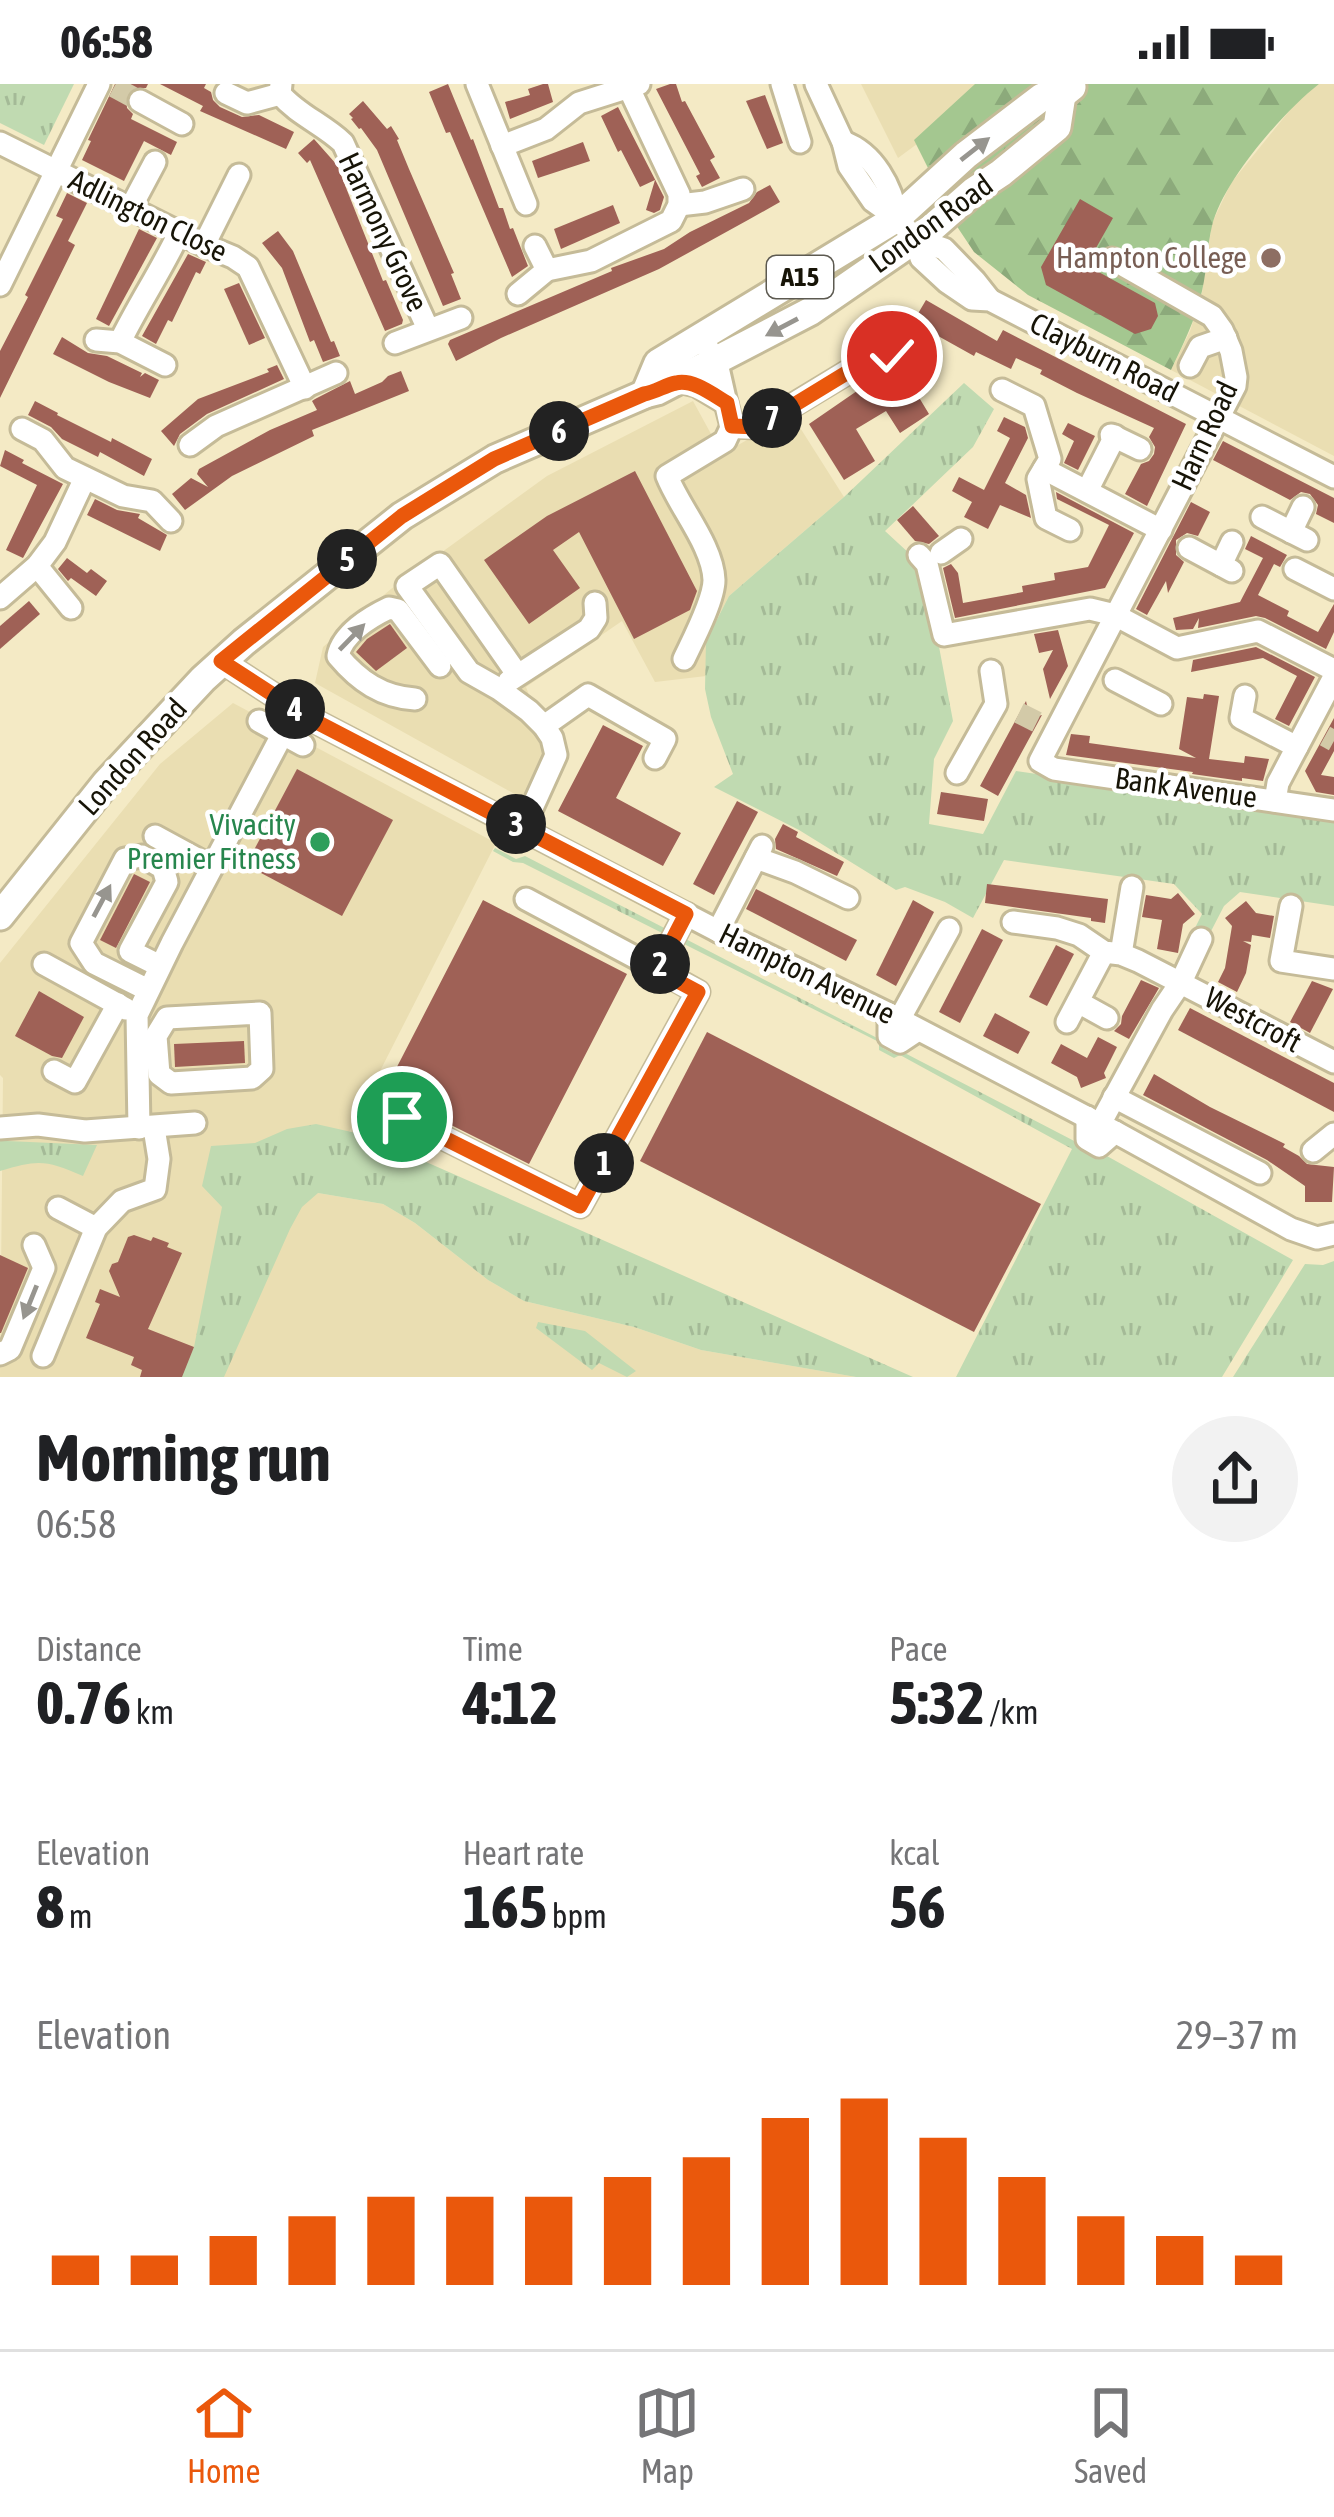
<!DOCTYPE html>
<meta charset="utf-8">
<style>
body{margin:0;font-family:"Asap Condensed",sans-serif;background:#f2f2f2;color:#202124;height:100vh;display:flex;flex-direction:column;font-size:45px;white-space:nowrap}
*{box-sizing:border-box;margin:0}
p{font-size:39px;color:#757577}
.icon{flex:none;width:66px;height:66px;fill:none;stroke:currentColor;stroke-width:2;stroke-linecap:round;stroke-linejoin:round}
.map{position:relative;height:1293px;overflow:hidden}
.details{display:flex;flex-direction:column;background:#fff;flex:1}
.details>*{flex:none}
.pin{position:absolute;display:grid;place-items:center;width:102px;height:102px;color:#fff;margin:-51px;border:6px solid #fff;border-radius:50%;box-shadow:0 3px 12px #0007}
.km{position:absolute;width:60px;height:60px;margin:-30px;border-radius:50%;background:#222;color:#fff;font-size:33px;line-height:60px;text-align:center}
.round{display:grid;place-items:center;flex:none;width:126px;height:126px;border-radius:63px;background:#f2f2f2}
.head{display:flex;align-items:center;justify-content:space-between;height:204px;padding:0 36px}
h1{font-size:66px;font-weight:700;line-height:90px}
.figures{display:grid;grid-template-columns:repeat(3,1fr);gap:18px;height:204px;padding:12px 36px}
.figures div{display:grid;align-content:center}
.figures b{font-size:60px;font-weight:700}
.figures small{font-size:33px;font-weight:400}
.figures p{font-size:33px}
.chart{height:336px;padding:24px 36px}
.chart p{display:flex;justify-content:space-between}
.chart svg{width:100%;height:216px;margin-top:12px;stroke:#ea580c;stroke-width:6}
.status{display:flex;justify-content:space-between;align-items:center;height:84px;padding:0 60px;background:#fff;direction:ltr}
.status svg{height:33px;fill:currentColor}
.tab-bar{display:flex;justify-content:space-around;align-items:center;height:168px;border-top:3px solid #e0e0e0;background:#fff;font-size:33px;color:#757577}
.tab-bar a{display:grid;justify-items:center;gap:6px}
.tab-bar .on{color:#ea580c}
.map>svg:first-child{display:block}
.built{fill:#eadeb2}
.grass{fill:url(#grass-tufts)}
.forest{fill:url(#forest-firs)}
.building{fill:#9f6156}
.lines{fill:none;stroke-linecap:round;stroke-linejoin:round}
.minor-tunnel{stroke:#d3caa8;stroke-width:21;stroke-dasharray:21 10;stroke-linecap:butt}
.minor-casing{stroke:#c5bb98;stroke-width:27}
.major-casing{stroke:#c5bb98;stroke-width:33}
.minor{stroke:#fff;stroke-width:21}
.major{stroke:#fff;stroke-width:27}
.oneway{fill:#97958f}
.route-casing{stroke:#fff;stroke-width:24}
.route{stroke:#ea580c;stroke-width:15}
.education-dot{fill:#8d6e63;stroke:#fff;stroke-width:4.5}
.leisure-dot{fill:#2e9e5b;stroke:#fff;stroke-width:4.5}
.labels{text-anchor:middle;stroke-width:9;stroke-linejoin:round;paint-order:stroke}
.shield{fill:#fff;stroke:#5d5a51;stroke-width:3}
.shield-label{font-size:27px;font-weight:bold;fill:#171407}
.street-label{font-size:30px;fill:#171407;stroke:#fff}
.education-label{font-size:30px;fill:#785e54;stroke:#fff;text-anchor:end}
.leisure-label{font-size:30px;fill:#27864d;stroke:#fff;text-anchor:end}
</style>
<div class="status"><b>06:58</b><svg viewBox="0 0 49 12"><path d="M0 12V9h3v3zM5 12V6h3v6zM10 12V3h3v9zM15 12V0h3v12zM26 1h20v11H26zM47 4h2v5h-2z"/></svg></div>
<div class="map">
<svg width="1334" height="1293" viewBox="0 0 1334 1293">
<defs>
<pattern id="grass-tufts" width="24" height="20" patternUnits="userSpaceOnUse" patternTransform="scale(3)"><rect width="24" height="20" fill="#c0dab1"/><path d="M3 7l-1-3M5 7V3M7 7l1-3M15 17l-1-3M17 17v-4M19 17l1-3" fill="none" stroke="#a4ba97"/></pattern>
<pattern id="forest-firs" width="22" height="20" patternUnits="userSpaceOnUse" patternTransform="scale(3)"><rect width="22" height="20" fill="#a4c790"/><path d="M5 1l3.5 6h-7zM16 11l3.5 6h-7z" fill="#8caa7b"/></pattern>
</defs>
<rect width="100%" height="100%" fill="#f4eac5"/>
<g class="built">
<polygon points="861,0 998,0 898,74"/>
<polygon points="1319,0 1334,0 1334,372 1171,286 1190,247 1202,209 1212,139 1231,99 1299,15"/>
<polygon points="693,317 722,370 792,331 844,413 729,512 706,557 706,592 655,598 622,537 526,603 551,670 529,718 315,599 323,563 391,505 547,392"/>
<polygon points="233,619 496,759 318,1109 383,1120 415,1139 488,1196 524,1217 634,1243 701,1266 856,1293 0,1293 3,994 0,991 0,879 160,680"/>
</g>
<g class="grass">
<polygon points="0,0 74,0 44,61 0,39"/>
<polygon points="964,299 994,325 973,363 885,447 924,483 953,637 934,675 929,740 983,750 1016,687 1334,733 1334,822 1240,808 1224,822 1208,853 1194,846 1202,830 1174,800 1004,776 973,834 945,818 905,803 896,806 799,746 714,703 733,690 711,633 705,605 706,557 729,512 844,413"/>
<polygon points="495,764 516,775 525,772 883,957 883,964 892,969 897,965 1080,1060 1079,1065 1091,1072 1098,1067 1293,1176 1222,1293 956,1293 1072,1065 900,971 894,974 879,966 879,958 523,779 513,778 493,767"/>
<polygon points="316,1040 365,1051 913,1293 856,1293 701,1266 634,1243 524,1217 488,1196 415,1139 383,1120 318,1109 302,1123 290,1145 224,1293 181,1293 194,1263 222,1123 202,1102 211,1062 255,1059 287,1045"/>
<path d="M0 1057H7L97 1061 83 1092C46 1076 39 1075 0 1087Z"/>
<polygon points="1334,1177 1334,1293 1233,1293 1305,1180 1323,1181"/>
<polygon points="538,1238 585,1247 636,1287 627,1293 599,1279 592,1286 536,1244"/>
</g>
<path class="forest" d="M975 0H1319C1283 28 1223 97 1212 142 1207 163 1207 186 1202 207 1196 235 1183 260 1171 286L1028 211 974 168 958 144 914 56Z"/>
<g class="building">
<polygon points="115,0 148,0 146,4 133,4 126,11 127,24 133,30 131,35 177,58 171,71 144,57 124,97 82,76 91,57 88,56"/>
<polygon points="160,0 206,0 204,4 211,8 213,16 220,23 242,33 259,31 294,48 286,65 200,27 203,22"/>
<polygon points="448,0 471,56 473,55 499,124 503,124 510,145 513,144 528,182 512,193 450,48 446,49 429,8"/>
<polygon points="543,0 548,0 553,18 510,35 505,18 530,11 528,5"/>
<polygon points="670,0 676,0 682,18 685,17 715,73 710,76 720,94 702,103 696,92 700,90 656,5"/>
<polygon points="765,11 783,59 767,65 746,17"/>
<polygon points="363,17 387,45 391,42 399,55 397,56 409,85 454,189 451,190 461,215 443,222 377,66 361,44 359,45 351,35 353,34 349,30"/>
<polygon points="618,23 664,113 660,126 654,129 646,126 655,96 640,103 621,66 618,68 601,32"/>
<polygon points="314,55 337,81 383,197 386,196 403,236 402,240 385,247 310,76 307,79 298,69"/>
<polygon points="583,58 590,77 538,94 532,77"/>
<polygon points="770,101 780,118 748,136 659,185 501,254 456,277 448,260 450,256 612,187 611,184 664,165 690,148 749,119 757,108"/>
<polygon points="67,109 87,119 68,157 75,161 0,314 0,267 28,213 25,211 63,135 56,132"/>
<polygon points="1080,115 1113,134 1092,171 1095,186 1155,219 1158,232 1151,245 1135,250 1046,201 1041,183"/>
<polygon points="613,121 620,139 561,165 554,145"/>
<polygon points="139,145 157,154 109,242 96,235"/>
<polygon points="278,147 293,167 331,258 334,257 340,272 323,278 314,256 310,258 282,184 262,159"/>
<polygon points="188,170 206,178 200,190 196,188 172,238 168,236 156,260 142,252"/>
<polygon points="239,199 265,254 249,261 224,205"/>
<polygon points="926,216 997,257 1003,246 1186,340 1147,422 1125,410 1141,380 1149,377 1154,370 1155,363 1149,353 1154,344 1077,309 1040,290 1042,286 1016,274 1011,285 976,268 974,272 913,238"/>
<polygon points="62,253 88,269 107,272 142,289 140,293 145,289 159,296 150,314 109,298 53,270"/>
<polygon points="277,281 284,295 207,330 180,350 174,362 161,347 198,315 269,288 267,285"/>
<polygon points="401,287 409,307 312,346 314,352 232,392 185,426 172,410 191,394 208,403 197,390 199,385 270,346 317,326 312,317 315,315 350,297 355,310 382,298 388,292"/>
<polygon points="892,289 909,297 929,330 900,349 886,327 856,345 875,377 844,396 809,340 870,298 872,302"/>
<polygon points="35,317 58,329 57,331 111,358 112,354 152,375 144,392 100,368 98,373 62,355 51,343 28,331"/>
<polygon points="1004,333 1025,343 1028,354 1005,399 1026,411 1031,434 1000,421 988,445 964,433 972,418 952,407 959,393 984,406 1010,354 997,347"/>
<polygon points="1068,339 1095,352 1078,386 1064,379 1074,357 1062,350"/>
<polygon points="1223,357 1334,414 1334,439 1316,430 1318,421 1310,410 1301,408 1290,416 1213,376"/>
<polygon points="5,366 24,376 22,379 63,400 23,474 6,466 37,401 0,382"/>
<polygon points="635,387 697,507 690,526 634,555 579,448 553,466 580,504 529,540 484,476 547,432"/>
<polygon points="1056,408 1134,449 1105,504 955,534 943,484 951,480 958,489 963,519 1023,508 1022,502 1055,496 1054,489 1088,483 1109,441 1057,415"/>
<polygon points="95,415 117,426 140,430 138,434 167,451 160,467 87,431"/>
<polygon points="1191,418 1210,428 1198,452 1187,449 1176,456 1176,471 1184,478 1168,509 1166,497 1147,531 1136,525"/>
<polygon points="913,422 939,452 929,460 915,457 897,436"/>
<polygon points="1251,452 1287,471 1280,483 1274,480 1258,511 1289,527 1287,532 1318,548 1334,520 1334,548 1326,565 1265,534 1256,532 1198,544 1199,534 1193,545 1176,546 1173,534 1240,518 1263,474 1245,465"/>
<polygon points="67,474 87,489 91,485 107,497 96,512 71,494 68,497 58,485"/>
<polygon points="29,517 40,530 0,565 0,542"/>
<polygon points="390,540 407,564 376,587 356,568 367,555"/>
<polygon points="1058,546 1068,582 1050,615 1043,585 1053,566 1039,569 1034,550"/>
<polygon points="1256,563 1315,593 1289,642 1275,635 1297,592 1263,574 1191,588 1193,576"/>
<polygon points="1204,610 1219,612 1209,675 1244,679 1245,672 1269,675 1263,697 1242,694 1242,697 1192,690 1193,688 1066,671 1071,650 1090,652 1089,659 1196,674 1179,665 1187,613 1203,615"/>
<polygon points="1026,617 1030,634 1042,631 998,712 980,702"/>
<polygon points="1334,634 1334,667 1321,691 1334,693 1334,711 1316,708 1305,687"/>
<polygon points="603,641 643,662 616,714 681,749 663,782 558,727"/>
<polygon points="297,685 393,736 342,832 246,781"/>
<polygon points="941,708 988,715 984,737 937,730"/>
<polygon points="737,717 758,728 714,811 693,800"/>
<polygon points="783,740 798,748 796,753 844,778 837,792 776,765 775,755"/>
<polygon points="134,790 150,798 116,864 100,856"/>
<polygon points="987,800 1108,815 1105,839 1091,837 1091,834 985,819"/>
<polygon points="756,805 857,856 846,877 746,825"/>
<polygon points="1178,809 1195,830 1183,840 1178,869 1157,865 1162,836 1142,833 1146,811 1171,815"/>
<polygon points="483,816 627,890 529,1080 409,1020 399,1019 383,1010"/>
<polygon points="913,816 934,828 896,902 876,891"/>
<polygon points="1246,817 1256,829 1274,832 1270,854 1252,851 1251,858 1243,857 1251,861 1246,889 1237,908 1218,898 1225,884 1232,842 1225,834"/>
<polygon points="982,845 1003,856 960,939 939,928"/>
<polygon points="1056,861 1074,870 1047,922 1029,913"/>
<polygon points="1141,896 1159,904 1129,955 1114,947 1121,940 1122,932"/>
<polygon points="1312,897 1333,905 1310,949 1290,938"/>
<polygon points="39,907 84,933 62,974 52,972 15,952"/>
<polygon points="1190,924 1334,999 1334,1028 1178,946"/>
<polygon points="995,929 1030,948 1018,970 983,952"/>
<polygon points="707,948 1041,1120 974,1248 640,1077"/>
<polygon points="1098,953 1117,963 1104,989 1106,994 1081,1004 1077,993 1051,979 1061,960 1087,974"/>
<polygon points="244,957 245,979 175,983 174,960"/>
<polygon points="1154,990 1210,1023 1285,1060 1283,1063 1299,1072 1307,1080 1334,1083 1332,1118 1305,1118 1305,1102 1267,1076 1143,1011"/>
<polygon points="134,1151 151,1157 153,1153 169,1159 167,1163 182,1169 148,1245 194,1263 182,1293 140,1293 142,1286 131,1281 134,1273 86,1254 100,1220 95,1218 100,1205 120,1213 109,1187 112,1180 118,1178 128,1153"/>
<polygon points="0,1171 28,1184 1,1249 0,1249"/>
</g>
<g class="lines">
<g class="minor-tunnel">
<polyline points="114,3 140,17"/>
<polyline points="1019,629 1037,638"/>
<polyline points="1325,652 1334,657"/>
</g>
<g class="minor-casing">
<g id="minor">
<path d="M281 0 280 10C298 31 323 40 343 59L428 245"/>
<polyline points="477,0 526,120"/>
<polyline points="782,0 800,58"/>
<polyline points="816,0 843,58 849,82 873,117 897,134 915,155 921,174 947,198 972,215 990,216 1334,393"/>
<polyline points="226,9 247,19 280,10"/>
<polyline points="140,17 182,40"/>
<path d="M843 58C874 69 892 103 897 134"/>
<polyline points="0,59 204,161 233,173 248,183 305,304"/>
<polyline points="502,62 546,45 579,19 639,0"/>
<polyline points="679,121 705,118 743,105"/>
<polyline points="130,125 155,78"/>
<polyline points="915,155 944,165 975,197 990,216"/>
<polyline points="204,161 239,91"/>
<polyline points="535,162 547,186"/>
<polyline points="1112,175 1212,232 1222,246 1231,267 1236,293 1235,302 1040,677 1054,685 1334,726"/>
<polyline points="0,201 99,0"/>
<polyline points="518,210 547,186 591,177 671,137 679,121 679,110 627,0"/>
<polyline points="96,256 120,258 165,281"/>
<path d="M120 258C138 221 161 187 179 149"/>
<polyline points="395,259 461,234"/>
<polyline points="1190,282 1200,263 1226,254"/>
<polyline points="679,297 696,301 726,319 719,288 708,264"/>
<polyline points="1002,306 1034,322 1050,375 1038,395 1046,434 1070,446"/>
<polyline points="726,319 732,342 757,343 871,274 892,272 913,283"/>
<polyline points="22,345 43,356 65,384 123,412 152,417 171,437"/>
<polyline points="1111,351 1140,365"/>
<polyline points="190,361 216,342 336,289"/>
<polyline points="1044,385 1161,446"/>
<polyline points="1087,407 1115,352"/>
<polyline points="1262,433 1307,456"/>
<polyline points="1291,448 1303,423"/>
<polyline points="1189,464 1232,487"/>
<polyline points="941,469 961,455"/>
<polyline points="919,471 927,480 944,551 1090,525 1115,531 1177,564 1258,547 1334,586"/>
<polyline points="1221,481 1232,458"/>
<polyline points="37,482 71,524"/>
<polyline points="1295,485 1334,505"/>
<polyline points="0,514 37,482 55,458 85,394"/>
<path d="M684 575C693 556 714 516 714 496 713 462 679 423 667 392L725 357 732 342"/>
<polyline points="221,577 309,634 718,847 889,930 1115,1048 1291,1145 1317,1154 1334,1150"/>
<polyline points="517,590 440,480 407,502 469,588 499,605 529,627 544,642 552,654 556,671 523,744"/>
<polyline points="1115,596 1161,620"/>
<polyline points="509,597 589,545 596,534 595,519"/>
<polyline points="1245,612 1241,634 1297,663"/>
<path d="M415 615C382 613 359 597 338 572 342 550 370 533 389 524L398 526 440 582"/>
<polyline points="259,637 303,661"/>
<polyline points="544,642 588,611 665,655 655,674"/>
<polyline points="957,689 996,620 991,587"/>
<polyline points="1275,717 1278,699 1334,593"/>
<polyline points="155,752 212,783"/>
<polyline points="756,774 795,788 848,814"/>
<polyline points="526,815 657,885 686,830"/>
<polyline points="1291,822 1281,877 1334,885"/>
<polyline points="1013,838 1057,844 1079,851 1104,868 1121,870 1138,877 1334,978"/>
<polyline points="718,847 762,762"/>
<polyline points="1121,870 1132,803"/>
<polyline points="44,880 126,925"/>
<polyline points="148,906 94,879 81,859 125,775 142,772 163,784 167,798 130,867 160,882"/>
<polyline points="1078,918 1107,934"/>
<polygon points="260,929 262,985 252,994 171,999 159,990 156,952 167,934"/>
<polyline points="889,930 889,952 900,958 918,946"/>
<polyline points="899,936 949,845"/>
<polyline points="1067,938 1104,868"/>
<polyline points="54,987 75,998 118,920"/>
<polyline points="1114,1013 1260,1089"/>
<polyline points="402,1033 580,1122 698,908 657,885"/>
<polyline points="1087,1033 1087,1055 1099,1062 1115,1048"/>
<polyline points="1100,1040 1162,926 1181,898 1201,855"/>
<polyline points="0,1044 38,1041 85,1047 195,1039"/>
<polyline points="139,1044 137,931 172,859 282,651"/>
<polyline points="1313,1067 1334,1050"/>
<polyline points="58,1124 96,1144"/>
<polyline points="0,1270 10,1265 44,1184 34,1161"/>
<polyline points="43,1272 96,1144 122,1117 155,1105 159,1075 154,1044"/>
</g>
</g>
<g class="major-casing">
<g id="major">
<polyline points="645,310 658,279 897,134 966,71 1042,13 1062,11 1072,3"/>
<polyline points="0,832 106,699 203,595 244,558 402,432 495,375 645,310 657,307 811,227 933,143 974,107 1001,89 1057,43 1062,11"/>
</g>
</g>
<use href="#minor" class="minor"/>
<use href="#major" class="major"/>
</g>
<defs><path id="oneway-solid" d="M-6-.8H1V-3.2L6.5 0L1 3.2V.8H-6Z" transform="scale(3)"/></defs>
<g class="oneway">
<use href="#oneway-solid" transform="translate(975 65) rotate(-38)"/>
<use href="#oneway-solid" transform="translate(782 243) rotate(152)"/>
<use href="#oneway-solid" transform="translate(352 553) rotate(-46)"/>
<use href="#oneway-solid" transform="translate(102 817) rotate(-62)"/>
<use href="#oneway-solid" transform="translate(30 1218) rotate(112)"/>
</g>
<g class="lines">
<g class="route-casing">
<path id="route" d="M402 1033 580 1122 698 908 657 886 686 830 309 634 221 577 402 432 494 375 644 310C656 308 665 301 676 299 693 295 712 310 727 319L732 342 758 343 871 274 892 272"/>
</g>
<use href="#route" class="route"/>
</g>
<circle class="education-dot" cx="1271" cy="174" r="12"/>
<circle class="leisure-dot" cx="320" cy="758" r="12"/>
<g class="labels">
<rect class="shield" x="767" y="172" width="66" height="42" rx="9"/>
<g class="shield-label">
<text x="800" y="202">A15</text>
</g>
<g class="street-label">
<text transform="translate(148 132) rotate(26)" y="10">Adlington Close</text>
<text transform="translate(931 140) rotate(-36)" y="10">London Road</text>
<text transform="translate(383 148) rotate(65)" y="10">Harmony Grove</text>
<text transform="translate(1104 274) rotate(27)" y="10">Clayburn Road</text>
<text transform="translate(1205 352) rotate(-65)" y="10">Harn Road</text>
<text transform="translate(133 673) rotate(-48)" y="10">London Road</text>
<text transform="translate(1186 704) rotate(8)" y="10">Bank Avenue</text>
<text transform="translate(807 890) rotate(26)" y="10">Hampton Avenue</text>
<text transform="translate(1253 936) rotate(28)" y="10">Westcroft</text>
</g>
<g class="education-label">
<text x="1247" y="184">Hampton College</text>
</g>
<g class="leisure-label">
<text x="296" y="751">Vivacity<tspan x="296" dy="34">Premier Fitness</tspan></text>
</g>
</g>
</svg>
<div class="pin" style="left:402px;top:1033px;background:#1e9e55"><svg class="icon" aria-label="arrive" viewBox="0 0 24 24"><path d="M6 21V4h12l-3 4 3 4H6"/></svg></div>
<div class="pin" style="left:892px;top:272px;background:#d93025"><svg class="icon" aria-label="check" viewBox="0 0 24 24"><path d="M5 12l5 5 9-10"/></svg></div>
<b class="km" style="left:604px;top:1079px">1</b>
<b class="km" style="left:660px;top:880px">2</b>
<b class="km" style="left:516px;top:740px">3</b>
<b class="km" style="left:295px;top:625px">4</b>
<b class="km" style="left:347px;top:475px">5</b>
<b class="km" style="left:559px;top:347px">6</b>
<b class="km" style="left:772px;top:334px">7</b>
</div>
<section class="details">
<div class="head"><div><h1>Morning run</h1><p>06:58</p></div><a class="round"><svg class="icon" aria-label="share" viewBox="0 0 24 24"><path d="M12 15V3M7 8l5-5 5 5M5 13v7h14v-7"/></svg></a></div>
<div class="figures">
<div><p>Distance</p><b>0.76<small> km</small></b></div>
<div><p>Time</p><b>4:12</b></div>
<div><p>Pace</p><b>5:32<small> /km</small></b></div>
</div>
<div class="figures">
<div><p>Elevation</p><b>8<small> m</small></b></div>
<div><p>Heart rate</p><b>165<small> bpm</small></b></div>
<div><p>kcal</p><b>56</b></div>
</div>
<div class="chart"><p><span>Elevation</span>29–37 m</p>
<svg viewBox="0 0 160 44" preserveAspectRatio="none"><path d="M5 44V38M15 44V38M25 44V34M35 44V30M45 44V26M55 44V26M65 44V26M75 44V22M85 44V18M95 44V10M105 44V6M115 44V14M125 44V22M135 44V30M145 44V34M155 44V38"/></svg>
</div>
</section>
<nav class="tab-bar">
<a class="on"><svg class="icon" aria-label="home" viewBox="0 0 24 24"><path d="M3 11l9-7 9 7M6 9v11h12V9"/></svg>Home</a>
<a><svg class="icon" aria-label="map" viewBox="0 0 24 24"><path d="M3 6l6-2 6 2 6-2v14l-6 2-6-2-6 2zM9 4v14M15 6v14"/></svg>Map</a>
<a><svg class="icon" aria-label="saved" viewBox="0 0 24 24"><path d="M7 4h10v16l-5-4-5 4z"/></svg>Saved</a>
</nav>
